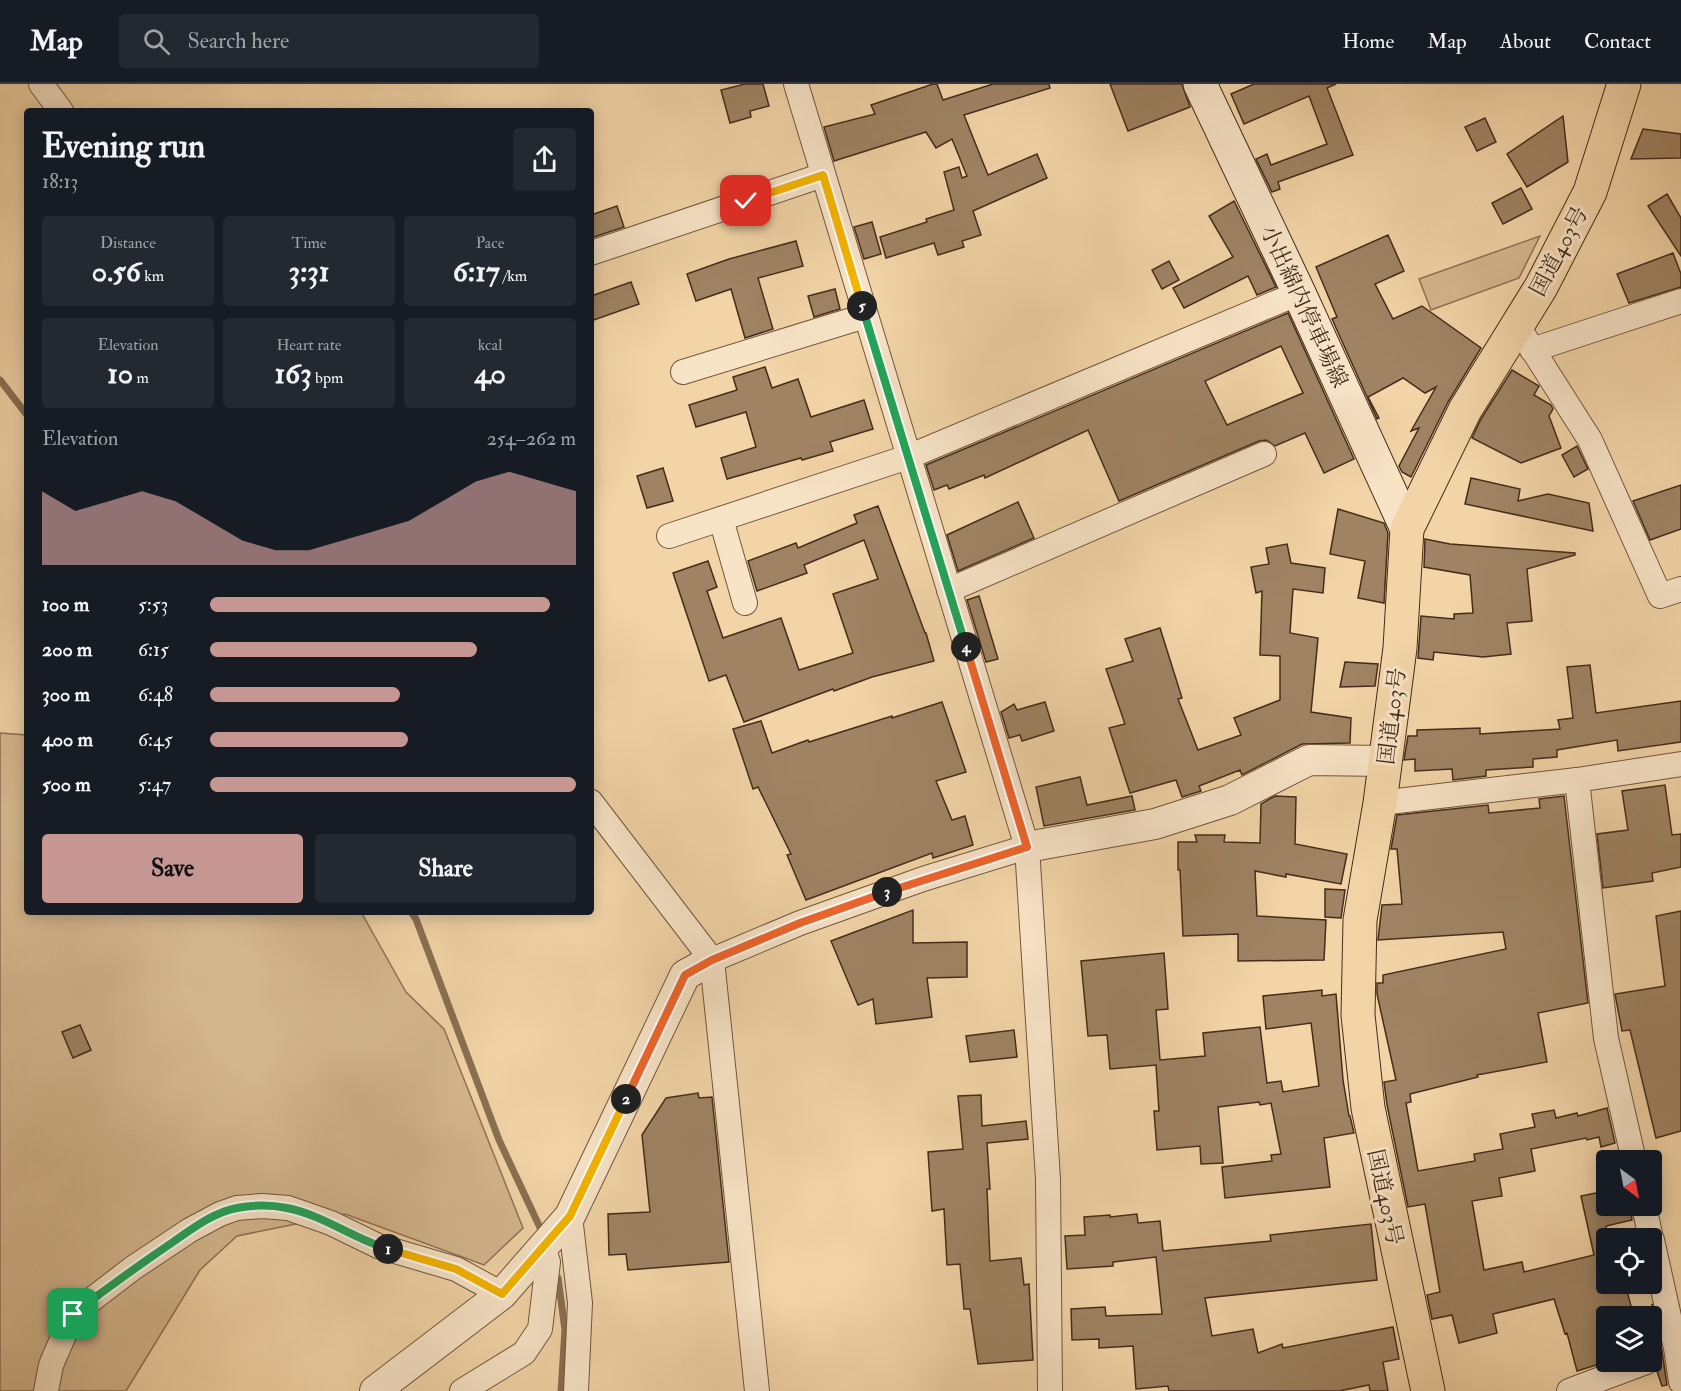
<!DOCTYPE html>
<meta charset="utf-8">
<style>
body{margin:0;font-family:"IM FELL Double Pica","Noto Serif JP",serif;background:#242831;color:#f1f3f6;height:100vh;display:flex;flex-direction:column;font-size:22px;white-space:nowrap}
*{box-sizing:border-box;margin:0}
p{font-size:20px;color:#9ea1a6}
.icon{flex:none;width:33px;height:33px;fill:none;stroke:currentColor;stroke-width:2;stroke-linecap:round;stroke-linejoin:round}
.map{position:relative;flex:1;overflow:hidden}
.details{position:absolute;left:24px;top:24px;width:570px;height:807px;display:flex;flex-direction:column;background:#171b24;border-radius:6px;box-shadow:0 3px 15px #0003}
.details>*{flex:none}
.needle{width:39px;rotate:148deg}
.fabs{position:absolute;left:1596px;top:1066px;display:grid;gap:12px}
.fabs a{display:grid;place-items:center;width:66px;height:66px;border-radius:6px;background:#171b24;box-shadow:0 3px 15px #0003;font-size:30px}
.pin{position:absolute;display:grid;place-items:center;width:51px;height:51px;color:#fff;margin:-26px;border-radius:12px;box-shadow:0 3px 9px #0006}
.km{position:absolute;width:30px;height:30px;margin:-15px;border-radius:50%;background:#222;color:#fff;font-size:16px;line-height:30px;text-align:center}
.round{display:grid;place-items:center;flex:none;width:63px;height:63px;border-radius:6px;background:#242831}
.summary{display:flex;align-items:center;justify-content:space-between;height:102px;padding:0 18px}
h1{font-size:33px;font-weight:700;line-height:45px}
.metrics{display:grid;grid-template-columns:repeat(3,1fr);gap:9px;height:102px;padding:6px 18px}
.metrics div{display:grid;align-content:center;border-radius:6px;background:#242831;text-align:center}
.metrics b{font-size:30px;font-weight:700}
.metrics small{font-size:16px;font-weight:400}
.metrics p{font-size:16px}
.chart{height:168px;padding:12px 18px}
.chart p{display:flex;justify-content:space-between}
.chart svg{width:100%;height:108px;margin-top:6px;fill:#c59692;opacity:.7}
.button{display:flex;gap:12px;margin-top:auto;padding:12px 18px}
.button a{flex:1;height:69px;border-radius:6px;background:#c59692;color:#111;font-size:24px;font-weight:700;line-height:69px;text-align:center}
.button a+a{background:#242831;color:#f1f3f6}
ul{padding:0 18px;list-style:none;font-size:20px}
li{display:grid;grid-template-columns:96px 72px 1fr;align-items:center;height:45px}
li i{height:15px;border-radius:8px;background:#c59692}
header{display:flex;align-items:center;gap:36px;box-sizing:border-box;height:84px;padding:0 30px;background:#171b24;border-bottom:2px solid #363941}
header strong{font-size:28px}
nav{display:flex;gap:33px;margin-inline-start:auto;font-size:21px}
.search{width:420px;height:54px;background:#242831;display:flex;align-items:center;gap:15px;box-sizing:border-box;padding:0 21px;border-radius:6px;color:#9ea1a6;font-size:22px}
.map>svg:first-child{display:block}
.green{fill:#d5b78f;stroke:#8e7254;stroke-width:1.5}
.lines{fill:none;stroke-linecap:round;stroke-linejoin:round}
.stream{stroke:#8a6f52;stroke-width:7}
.building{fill:#9f8363;stroke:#462c1a;stroke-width:1.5;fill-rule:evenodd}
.minor-casing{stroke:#71563d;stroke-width:26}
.tertiary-casing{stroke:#71563d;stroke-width:32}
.secondary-casing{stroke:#462c1a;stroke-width:35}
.trunk-casing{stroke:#462c1a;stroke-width:35}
.minor{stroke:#f7e3c6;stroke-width:24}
.tertiary{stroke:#f7e3c6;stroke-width:30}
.secondary{stroke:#f7e3c6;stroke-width:33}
.trunk{stroke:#f2d4a7;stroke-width:33}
.split-1-casing{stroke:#fff;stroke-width:12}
.split-2-casing{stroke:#fff;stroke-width:12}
.split-3-casing{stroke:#fff;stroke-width:12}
.split-4-casing{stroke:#fff;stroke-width:12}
.split-5-casing{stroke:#fff;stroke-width:12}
.split-6-casing{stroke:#fff;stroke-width:12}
.split-1{stroke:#22a559;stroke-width:8}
.split-2{stroke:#f5b400;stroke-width:8}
.split-3{stroke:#f0652b;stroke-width:8}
.split-4{stroke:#f0652b;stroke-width:8}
.split-5{stroke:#22a559;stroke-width:8}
.split-6{stroke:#f5b400;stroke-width:8}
.labels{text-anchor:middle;stroke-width:6;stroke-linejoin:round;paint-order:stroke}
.street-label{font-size:22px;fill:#462c1a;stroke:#f7e3c6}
</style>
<header>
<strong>Map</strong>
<div class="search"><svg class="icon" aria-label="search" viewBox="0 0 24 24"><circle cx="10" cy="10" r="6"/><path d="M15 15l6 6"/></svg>Search here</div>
<nav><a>Home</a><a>Map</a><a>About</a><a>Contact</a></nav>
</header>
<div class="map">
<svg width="1681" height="1307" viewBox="0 0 1681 1307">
<rect width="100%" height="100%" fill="#f2d4a7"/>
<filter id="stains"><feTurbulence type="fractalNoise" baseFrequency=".00333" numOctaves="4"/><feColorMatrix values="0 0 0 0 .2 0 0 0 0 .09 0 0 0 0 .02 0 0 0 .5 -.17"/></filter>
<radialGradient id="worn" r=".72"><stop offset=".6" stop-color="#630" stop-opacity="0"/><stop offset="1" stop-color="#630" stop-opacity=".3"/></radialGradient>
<g class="green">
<polygon points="1540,152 1519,194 1431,226 1419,195"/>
<polygon points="0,649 27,651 27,828 361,828 406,908 444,945 523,1144 484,1181 345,1130 237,1152 200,1186 126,1307 0,1307"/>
</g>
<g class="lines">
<g class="stream">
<polyline points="0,296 27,331"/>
<polyline points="411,828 416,835 499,1056 543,1150"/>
<polyline points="558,1194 565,1246 561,1307"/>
</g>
</g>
<g class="building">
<polygon points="745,0 763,0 769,22 750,27 751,33 730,39 721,6"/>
<polygon points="933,0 937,0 943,16 993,0 1049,0 1050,4 964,31 988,91 1037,70 1047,94 973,127 981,151 962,157 964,163 938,171 934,159 886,174 880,153 927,138 926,135 954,126 944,88 959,83 962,94 967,92 952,55 936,64 926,48 834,77 824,43 875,30 871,21"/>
<polygon points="1110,0 1182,0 1190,23 1128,47"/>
<polygon points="1254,0 1336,0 1327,4 1353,71 1278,98 1280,105 1272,108 1256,75 1267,70 1271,81 1327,60 1309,12 1244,40 1231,10"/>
<polygon points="1563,32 1568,78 1527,103 1507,70"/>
<polygon points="1485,34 1496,58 1477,67 1465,43"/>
<polygon points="1643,45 1681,50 1681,74 1631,75"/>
<polygon points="1521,104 1532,125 1503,140 1492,119"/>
<polygon points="1667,110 1681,134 1681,172 1648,122"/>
<polygon points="1234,117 1276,203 1257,211 1248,192 1184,224 1173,204 1233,173 1209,132"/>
<polygon points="617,122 624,143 591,154 591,131"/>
<polygon points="872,138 881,170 864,175 854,143"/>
<polygon points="1388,151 1404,187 1375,200 1393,235 1422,222 1481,264 1448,318 1411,393 1402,388 1399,382 1419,344 1411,347 1436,303 1425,309 1403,294 1368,313 1379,334 1377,335 1332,235 1337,233 1316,183"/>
<polygon points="796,157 803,182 758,194 773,245 745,254 731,205 696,217 687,190 729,175"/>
<polygon points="1673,169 1681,190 1681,203 1629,219 1617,190"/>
<polygon points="1169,177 1179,196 1162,205 1152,186"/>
<polygon points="631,198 639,220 591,237 591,212"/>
<polygon points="835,205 840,225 814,233 808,212"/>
<path d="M1288 229 1354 375 1324 389 1305 349 1275 362 1266 356 1259 357 1119 417 1088 346 985 394 984 391 949 405 947 401 934 406 926 381ZM1281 262 1303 309 1227 341 1205 297Z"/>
<polygon points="765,283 772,304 798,295 811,333 864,316 873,345 830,358 833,367 802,376 801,374 727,395 721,374 756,363 746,328 696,343 689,321 737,306 733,293"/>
<polygon points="1512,286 1539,302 1534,311 1551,321 1553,325 1549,332 1561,364 1521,379 1472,354 1481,335"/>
<polygon points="1577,362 1588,385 1574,393 1562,371"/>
<polygon points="663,384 673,417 647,424 637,392"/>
<polygon points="1471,394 1520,405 1518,417 1548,410 1589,419 1593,447 1465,420"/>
<polygon points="1681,401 1681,445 1650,456 1633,417"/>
<polygon points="1018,418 1034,454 958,487 947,451"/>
<polygon points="878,422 925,549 926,549 934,577 872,593 834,607 833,605 744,638 726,591 709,597 673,489 708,477 717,503 707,507 723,554 781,534 799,586 853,569 833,510 878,495 864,456 804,481 807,489 757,507 748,477 796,459 798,464 857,439 854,431"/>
<polygon points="1338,425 1384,439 1388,449 1384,519 1358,514 1365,477 1330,470"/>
<polygon points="1425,455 1450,460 1575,469 1575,471 1527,485 1532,537 1507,539 1511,570 1483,573 1434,568 1433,576 1418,574 1421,532 1454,535 1454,530 1473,529 1470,491 1424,483"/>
<polygon points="1287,460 1291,479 1325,484 1323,509 1293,505 1290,549 1318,554 1311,628 1351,634 1350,659 1302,660 1242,691 1240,686 1199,702 1201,707 1182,713 1176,696 1130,709 1109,644 1125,640 1106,585 1133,577 1125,555 1160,544 1182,614 1178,615 1198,666 1241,651 1234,634 1280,616 1280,572 1260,571 1262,507 1256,509 1251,483 1269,480 1266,464"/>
<polygon points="979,512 998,575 986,578 967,516"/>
<polygon points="1345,578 1378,580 1375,602 1340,603"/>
<polygon points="1590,581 1596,629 1681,617 1681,658 1618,667 1617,656 1557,666 1557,673 1533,675 1533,683 1486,686 1486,692 1453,696 1452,685 1415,687 1415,675 1404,676 1408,652 1417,652 1417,646 1480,644 1480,650 1560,645 1558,636 1573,634 1567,583"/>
<polygon points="942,618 966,688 936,697 952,736 965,732 973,761 933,774 932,769 806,816 787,771 791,770 758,703 753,705 733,645 761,637 772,669 808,656 809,658 892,632 892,634"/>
<polygon points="1045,618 1054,647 1022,657 1020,651 1009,654 1001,628 1014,620 1017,626"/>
<polygon points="1080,693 1087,721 1132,712 1135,726 1044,742 1036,703"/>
<polygon points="1665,701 1672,751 1681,750 1681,783 1652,789 1653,797 1603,804 1597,750 1628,746 1622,707"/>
<polygon points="1275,712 1296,713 1295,760 1347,770 1341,800 1286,790 1286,793 1255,787 1257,832 1326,836 1324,876 1238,877 1238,850 1183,852 1180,786 1178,786 1178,758 1197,758 1195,751 1225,751 1224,758 1260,759 1261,720"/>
<polygon points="1564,712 1588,919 1538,929 1547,978 1477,991 1478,993 1410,1010 1411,1018 1406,1019 1418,1087 1475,1077 1474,1070 1503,1065 1500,1050 1535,1043 1532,1030 1554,1026 1556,1034 1577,1029 1578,1032 1607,1024 1615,1059 1601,1063 1599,1053 1587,1056 1586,1054 1531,1065 1535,1087 1499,1094 1502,1112 1472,1117 1484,1186 1522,1178 1524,1188 1594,1171 1581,1112 1606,1107 1606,1122 1630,1122 1632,1136 1606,1142 1606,1200 1625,1200 1634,1233 1606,1233 1606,1278 1577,1287 1567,1249 1565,1250 1554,1215 1493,1230 1497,1249 1459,1259 1452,1231 1432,1235 1427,1211 1440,1208 1425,1120 1408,1123 1387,1021 1384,998 1396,996 1377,910 1377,899 1383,899 1383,891 1506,865 1503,848 1378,856 1382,821 1402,820 1397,765 1391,765 1397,731 1488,721 1489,729 1540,724 1539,715"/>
<polygon points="1325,805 1345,806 1341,834 1325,833"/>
<polygon points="913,826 913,859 967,858 967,893 927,894 932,933 876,940 873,915 858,921 831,857"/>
<polygon points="1681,827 1681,1047 1656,1054 1630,946 1622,947 1615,910 1665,902 1656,832"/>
<polygon points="1164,869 1168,925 1156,926 1160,976 1205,972 1203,949 1260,943 1267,999 1281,997 1283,1008 1319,1002 1311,939 1266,945 1263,912 1322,906 1322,912 1336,910 1343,996 1349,1032 1350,1032 1354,1049 1324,1054 1330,1103 1225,1114 1222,1083 1272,1077 1271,1071 1281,1070 1271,1019 1260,1021 1259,1018 1218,1023 1223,1079 1201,1080 1200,1062 1157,1066 1154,1027 1159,1027 1156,981 1110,985 1107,951 1088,952 1081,877"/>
<polygon points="80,941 91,966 73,974 62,948"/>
<polygon points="1014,946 1017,973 970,978 966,952"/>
<polygon points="698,1009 699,1014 712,1013 729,1178 628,1186 626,1170 609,1171 608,1130 650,1128 642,1051 666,1014"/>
<polygon points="981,1011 982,1042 1026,1037 1028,1055 987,1059 990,1105 987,1105 990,1177 1021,1174 1024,1201 1029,1200 1033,1276 978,1280 970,1225 964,1225 960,1180 947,1181 944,1125 932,1127 928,1068 963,1065 958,1012"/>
<polygon points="1137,1130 1138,1139 1160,1137 1163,1167 1271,1157 1270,1151 1371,1140 1377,1196 1205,1214 1212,1252 1253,1245 1258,1269 1282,1260 1283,1264 1393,1243 1399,1275 1383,1278 1388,1307 1370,1307 1369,1301 1339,1307 1169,1307 1168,1302 1136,1305 1133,1262 1099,1264 1099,1255 1072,1256 1071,1225 1105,1223 1106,1232 1162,1230 1156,1173 1113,1178 1113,1182 1067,1185 1065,1152 1085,1151 1084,1133 1110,1131 1110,1133"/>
<polygon points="1652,1220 1662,1267 1667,1301 1662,1302 1657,1287 1660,1281 1659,1274 1652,1265"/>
</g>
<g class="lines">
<g class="minor-casing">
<g id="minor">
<polyline points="41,0 61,27"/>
<polyline points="796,0 1027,763 1048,1095 1050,1307"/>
<polyline points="591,169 823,91"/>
<polyline points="1517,241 1590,356 1660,512 1681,505"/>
<polyline points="1532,266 1681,217"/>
<polyline points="683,288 865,232"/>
<polyline points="721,435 745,519"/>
<polyline points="669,452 908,373 1299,209"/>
<polyline points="949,506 1264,370"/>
<polyline points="1577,696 1606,954 1634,1077"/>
<polyline points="591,718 712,876 757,1307"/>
<polyline points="1380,719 1577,696 1681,680"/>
<polyline points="712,876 800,839 923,795 1027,763"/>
<polyline points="1644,1122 1651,1155"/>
<polyline points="570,1132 580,1219 576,1307"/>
<polyline points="1652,1156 1676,1264 1681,1298"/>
<polyline points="46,1307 51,1281 73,1230 133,1184 190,1146 220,1130 237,1124 262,1122 288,1124 331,1139 378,1162 456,1185 502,1210"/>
<polyline points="462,1307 524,1269 540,1245 548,1178 543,1163"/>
<polyline points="1569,1307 1646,1278"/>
</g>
</g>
<g class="tertiary-casing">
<g id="tertiary">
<polyline points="1027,763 1155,740 1230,716 1309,676 1386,677"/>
<polyline points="375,1307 502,1210 570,1132 685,891 712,876"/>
</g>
</g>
<g class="secondary-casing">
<polyline id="secondary" points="1200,0 1299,209 1407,445"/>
</g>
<g class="trunk-casing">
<polyline id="trunk" points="1428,1307 1368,1024 1358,931 1360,836 1380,719 1400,564 1407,445 1465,326 1541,203 1590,108 1624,0"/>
</g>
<use href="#minor" class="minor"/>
<use href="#tertiary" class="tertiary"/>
<use href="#secondary" class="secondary"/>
<use href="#trunk" class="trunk"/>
</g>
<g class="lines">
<g class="split-1-casing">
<path id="split-1" d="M73 1230C106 1205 139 1181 173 1158 192 1145 214 1128 237 1124 253 1121 272 1121 287 1124 323 1131 354 1155 388 1165"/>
</g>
<g class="split-2-casing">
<polyline id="split-2" points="388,1165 456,1185 502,1210 570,1132 626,1015"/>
</g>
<g class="split-3-casing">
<polyline id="split-3" points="626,1015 685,891 712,876 800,839 887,808"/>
</g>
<g class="split-4-casing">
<polyline id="split-4" points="887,808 1027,763 966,563"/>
</g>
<g class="split-5-casing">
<polyline id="split-5" points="862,222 966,563"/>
</g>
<g class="split-6-casing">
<polyline id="split-6" points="746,117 823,91 862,222"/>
</g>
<use href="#split-1" class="split-1"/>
<use href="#split-2" class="split-2"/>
<use href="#split-3" class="split-3"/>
<use href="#split-4" class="split-4"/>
<use href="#split-5" class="split-5"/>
<use href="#split-6" class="split-6"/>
</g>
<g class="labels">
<g class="street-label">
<text transform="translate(1558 167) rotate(-62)" y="8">国道403号</text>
<text transform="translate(1305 222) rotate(65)" y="8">小出綿内停車場線</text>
<text transform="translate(1391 632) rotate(-83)" y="8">国道403号</text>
<text transform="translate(1386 1113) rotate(78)" y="8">国道403号</text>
</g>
</g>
<rect width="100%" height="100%" filter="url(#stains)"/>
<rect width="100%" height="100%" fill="url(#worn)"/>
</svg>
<div class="fabs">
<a><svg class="needle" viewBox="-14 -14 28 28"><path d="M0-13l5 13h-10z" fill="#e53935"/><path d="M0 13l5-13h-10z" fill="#9ea1a6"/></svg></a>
<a><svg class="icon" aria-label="locate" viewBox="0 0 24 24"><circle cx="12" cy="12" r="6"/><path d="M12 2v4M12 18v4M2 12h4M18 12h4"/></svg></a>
<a><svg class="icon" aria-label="layers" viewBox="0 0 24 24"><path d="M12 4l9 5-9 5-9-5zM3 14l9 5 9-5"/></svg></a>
</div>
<div class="pin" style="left:73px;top:1230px;background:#1e9e55"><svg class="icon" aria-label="arrive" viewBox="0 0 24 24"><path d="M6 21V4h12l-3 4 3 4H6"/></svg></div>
<div class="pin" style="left:746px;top:117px;background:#d93025"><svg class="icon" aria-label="check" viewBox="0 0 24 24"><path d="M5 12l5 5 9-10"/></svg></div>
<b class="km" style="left:388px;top:1165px">1</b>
<b class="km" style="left:626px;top:1015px">2</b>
<b class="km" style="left:887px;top:808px">3</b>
<b class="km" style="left:966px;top:563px">4</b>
<b class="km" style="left:862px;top:222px">5</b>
<section class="details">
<div class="summary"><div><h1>Evening run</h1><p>18:13</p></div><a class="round"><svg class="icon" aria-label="share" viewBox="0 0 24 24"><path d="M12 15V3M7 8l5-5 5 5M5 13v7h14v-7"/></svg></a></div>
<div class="metrics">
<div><p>Distance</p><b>0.56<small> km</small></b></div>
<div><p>Time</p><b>3:31</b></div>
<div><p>Pace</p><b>6:17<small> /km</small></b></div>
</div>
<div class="metrics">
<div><p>Elevation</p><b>10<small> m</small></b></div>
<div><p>Heart rate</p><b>163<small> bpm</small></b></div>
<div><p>kcal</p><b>40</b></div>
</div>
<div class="chart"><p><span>Elevation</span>254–262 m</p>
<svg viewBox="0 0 160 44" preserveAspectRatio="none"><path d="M0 44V14L10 22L20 18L30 14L40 18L50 26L60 34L70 38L80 38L90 34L100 30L110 26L120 18L130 10L140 6L150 10L160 14V44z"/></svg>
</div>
<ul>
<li><b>100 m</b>5:53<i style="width:93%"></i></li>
<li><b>200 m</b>6:15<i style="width:73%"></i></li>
<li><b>300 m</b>6:48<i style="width:52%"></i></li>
<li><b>400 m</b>6:45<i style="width:54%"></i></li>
<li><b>500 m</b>5:47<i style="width:100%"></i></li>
</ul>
<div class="button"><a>Save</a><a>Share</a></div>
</section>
</div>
